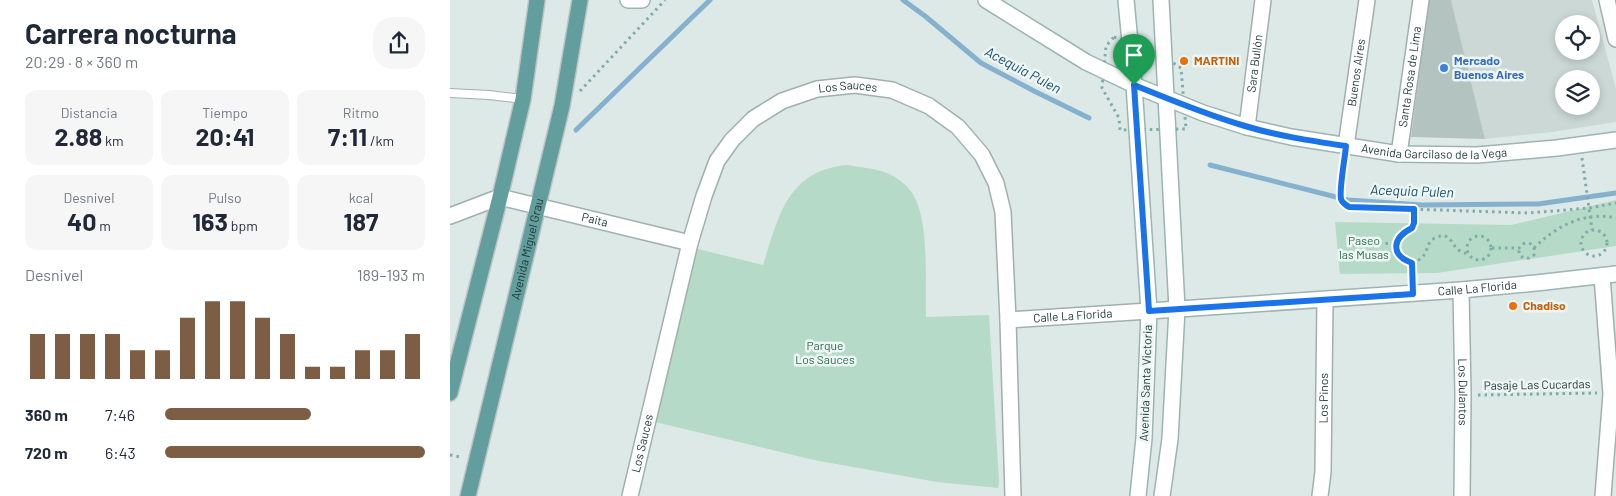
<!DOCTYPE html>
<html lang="es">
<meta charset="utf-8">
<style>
body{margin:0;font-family:Barlow,sans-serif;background:#f6f6f7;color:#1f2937;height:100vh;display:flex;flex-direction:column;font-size:19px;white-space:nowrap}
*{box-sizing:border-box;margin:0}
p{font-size:16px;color:#747a83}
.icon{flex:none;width:28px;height:28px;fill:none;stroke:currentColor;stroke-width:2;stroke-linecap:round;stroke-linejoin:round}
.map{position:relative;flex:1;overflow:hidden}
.panel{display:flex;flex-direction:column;background:#fff;width:450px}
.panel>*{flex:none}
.buttons{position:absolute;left:1105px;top:15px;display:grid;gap:10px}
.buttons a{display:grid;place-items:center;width:45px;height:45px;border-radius:50%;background:#fff;box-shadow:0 2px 8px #0003;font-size:25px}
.pin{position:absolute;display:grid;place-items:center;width:42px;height:42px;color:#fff;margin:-51px -21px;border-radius:50% 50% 50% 0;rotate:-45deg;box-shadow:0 0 5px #0007}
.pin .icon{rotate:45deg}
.round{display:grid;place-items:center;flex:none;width:52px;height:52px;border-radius:20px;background:#f6f6f7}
.head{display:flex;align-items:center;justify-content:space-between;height:85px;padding:0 25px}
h1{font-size:28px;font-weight:700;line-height:38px}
.stats{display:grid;grid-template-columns:repeat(3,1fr);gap:8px;height:85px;padding:5px 25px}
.stats div{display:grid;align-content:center;border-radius:12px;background:#f6f6f7;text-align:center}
.stats b{font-size:25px;font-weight:700}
.stats small{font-size:14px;font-weight:400}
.stats p{font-size:14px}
.chart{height:140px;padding:10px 25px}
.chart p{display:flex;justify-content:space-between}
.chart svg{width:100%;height:90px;margin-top:5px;stroke:#7d5e44;stroke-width:6}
ul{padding:0 25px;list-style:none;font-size:16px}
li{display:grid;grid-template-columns:80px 60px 1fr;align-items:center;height:38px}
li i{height:12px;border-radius:6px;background:#7d5e44}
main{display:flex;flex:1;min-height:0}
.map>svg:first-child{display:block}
.built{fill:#cbd8d6;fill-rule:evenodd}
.green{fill:#b6dac8}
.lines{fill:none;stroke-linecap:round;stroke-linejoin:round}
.stream{stroke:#85b1ce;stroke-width:5}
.building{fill:#b3c3c0}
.lane-casing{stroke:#a0b0ae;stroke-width:10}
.street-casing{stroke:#a0b0ae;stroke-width:18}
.secondary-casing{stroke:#9db4b1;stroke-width:18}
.primary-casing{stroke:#bcc3c3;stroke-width:18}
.path{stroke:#7eaca8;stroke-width:3;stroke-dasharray:2.5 4;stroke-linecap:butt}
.lane{stroke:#fff;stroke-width:8}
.street{stroke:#fff;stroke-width:15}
.secondary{stroke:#fff;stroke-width:15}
.primary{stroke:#629e9d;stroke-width:15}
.route-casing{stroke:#fff;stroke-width:10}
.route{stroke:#1a73e8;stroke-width:6}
.food-dot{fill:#e8710a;stroke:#edf6f3;stroke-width:2}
.shop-dot{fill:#3f7fe0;stroke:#edf6f3;stroke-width:2}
.labels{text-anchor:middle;stroke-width:5;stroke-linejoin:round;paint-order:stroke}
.food-label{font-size:12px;font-weight:bold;fill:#c56008;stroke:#edf6f3;text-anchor:start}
.shop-label{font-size:12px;font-weight:bold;fill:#366cbe;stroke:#edf6f3;text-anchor:start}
.street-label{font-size:12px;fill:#1f3837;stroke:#edf6f3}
.park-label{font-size:12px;fill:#2b6d54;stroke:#edf6f3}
.water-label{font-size:14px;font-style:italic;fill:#1b4f71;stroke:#edf6f3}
</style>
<main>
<section class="panel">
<div class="head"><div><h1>Carrera nocturna</h1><p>20:29 · 8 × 360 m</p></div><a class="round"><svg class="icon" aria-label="share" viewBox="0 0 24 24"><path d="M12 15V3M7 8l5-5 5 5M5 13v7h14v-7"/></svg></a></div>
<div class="stats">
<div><p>Distancia</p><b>2.88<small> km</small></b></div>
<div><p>Tiempo</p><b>20:41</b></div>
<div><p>Ritmo</p><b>7:11<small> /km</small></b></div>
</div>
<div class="stats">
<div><p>Desnivel</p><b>40<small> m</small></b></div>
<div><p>Pulso</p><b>163<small> bpm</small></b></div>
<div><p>kcal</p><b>187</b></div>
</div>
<div class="chart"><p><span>Desnivel</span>189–193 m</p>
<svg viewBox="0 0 160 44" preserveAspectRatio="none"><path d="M5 44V22M15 44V22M25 44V22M35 44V22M45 44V30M55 44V30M65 44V14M75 44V6M85 44V6M95 44V14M105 44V22M115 44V38M125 44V38M135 44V30M145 44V30M155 44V22"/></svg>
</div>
<ul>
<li><b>360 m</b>7:46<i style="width:56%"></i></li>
<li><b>720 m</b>6:43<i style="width:100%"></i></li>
</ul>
</section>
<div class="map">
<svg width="1166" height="496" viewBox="0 0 1166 496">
<rect width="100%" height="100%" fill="#dde9e6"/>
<path class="built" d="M1001 0H1142L1166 89V122L1102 132 1035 139ZM1114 24H1141V51H1114ZM1114 79H1141V106H1114Z"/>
<g class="green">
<path d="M398 165C411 168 427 168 439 174 449 178 462 189 466 200 479 230 475 283 476 317L539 315 549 481 548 488 487 482 364 460 205 422 244 253 248 249 313 265C329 216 337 170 398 165Z"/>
<polygon points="1166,200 1166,246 987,273 890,274 885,222 1061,225"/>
</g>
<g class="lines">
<g class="stream">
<polyline points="453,0 475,16 531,63 584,91 639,118"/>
<polyline points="126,130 260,0"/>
<polyline points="760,165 898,200 972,205 1088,204 1166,193"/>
</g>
</g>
<polygon class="building" points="979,0 1001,0 1035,139 961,137"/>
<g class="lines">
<g class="lane-casing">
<polyline id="lane" points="0,93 39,95 73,99"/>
</g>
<g class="street-casing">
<g id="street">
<polyline points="1157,0 1166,39"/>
<path id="s1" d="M797 127 813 0"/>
<path id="s2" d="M896 146 917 0"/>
<path id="s3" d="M949 154 971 0"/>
<path id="s4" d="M0 216 50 197 240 243"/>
<polyline points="1152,276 1161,394 1153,496"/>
<path id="s5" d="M1011 290 1013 395 1012 496"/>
<path id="s6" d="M558 320 699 311"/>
<path id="s7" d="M180 496 240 243 254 196 267 161 282 140 303 119 332 101 367 89 405 85 442 90 479 106 508 127 532 155 546 183 553 212 558 320 563 496"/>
<path id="s8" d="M870 496 873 472 875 300"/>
</g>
</g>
<g class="secondary-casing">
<g id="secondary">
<polyline points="178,0 192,0"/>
<path id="s9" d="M536 0 636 62 684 85 753 113 797 127 841 137 949 154 1027 155 1107 148 1166 140"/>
<polyline points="676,0 684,85 699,311 694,438 688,496"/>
<polyline points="711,0 727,309 720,439 712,496"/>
<path id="s10" d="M699 311 1011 290 1086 283 1166 274"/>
</g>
</g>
<g class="primary-casing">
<g id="primary">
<polyline points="0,393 50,197 73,99 87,0"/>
<path id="s11" d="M18 496 112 106 130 0"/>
</g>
</g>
<g class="path">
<polygon points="664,37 714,57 731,68 736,129 670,130 669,118 652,88 656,46"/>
<polyline points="130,91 215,0"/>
<polyline points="1132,158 1142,230"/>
<polyline points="895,159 891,199 894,204 899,207 1079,213 1139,208 1166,203"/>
<circle cx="1144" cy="243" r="13"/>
<circle cx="1029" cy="248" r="12"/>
<polyline points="903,245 946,243"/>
<path d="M1042 248H1069L1072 244C1081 241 1086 246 1084 255L1079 258H1073L1069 254V248"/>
<path d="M1084 248C1106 226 1135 211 1166 218"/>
<path d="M962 263C982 256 973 244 985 238 1001 230 1001 246 1010 251 1013 253 1015 253 1018 254"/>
<path d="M962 278V263C940 255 942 238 962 228L964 223V209"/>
<polyline points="1028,395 1147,393"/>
<polyline points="0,455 11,457"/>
</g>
<use href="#lane" class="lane"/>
<use href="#street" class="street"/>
<use href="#secondary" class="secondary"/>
<use href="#primary" class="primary"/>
</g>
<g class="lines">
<g class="route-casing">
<path id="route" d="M684 85C721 100 757 115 795 126 828 136 862 141 896 146 895 158 889 189 891 199 892 203 896 205 899 207L964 209V223L962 228C942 238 940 255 962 263L963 294 699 311Z"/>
</g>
<use href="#route" class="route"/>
</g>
<g class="food-dot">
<circle cx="734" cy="61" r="5"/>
<circle cx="1063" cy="306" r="5"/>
</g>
<circle class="shop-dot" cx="994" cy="68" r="5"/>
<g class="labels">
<g class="food-label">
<text x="744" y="65">MARTINI</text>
<text x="1073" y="310">Chadiso</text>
</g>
<g class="shop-label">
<text x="1004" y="65">Mercado<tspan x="1004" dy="14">Buenos Aires</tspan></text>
</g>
<g class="street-label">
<text dy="4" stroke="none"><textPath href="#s1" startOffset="64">Sara Bullón</textPath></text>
<text dy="4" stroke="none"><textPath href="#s2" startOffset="74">Buenos Aires</textPath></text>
<text dy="4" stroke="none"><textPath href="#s3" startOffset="78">Santa Rosa de Lima</textPath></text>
<text dy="4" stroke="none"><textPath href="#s7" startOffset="504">Los Sauces</textPath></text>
<text dy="4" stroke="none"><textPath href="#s9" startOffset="481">Avenida Garcilaso de la Vega</textPath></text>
<text dy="4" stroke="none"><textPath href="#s4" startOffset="151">Paita</textPath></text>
<text dy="4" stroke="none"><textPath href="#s11" startOffset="254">Avenida Miguel Grau</textPath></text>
<text dy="4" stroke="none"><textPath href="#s10" startOffset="329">Calle La Florida</textPath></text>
<text dy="4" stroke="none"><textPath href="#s6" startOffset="65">Calle La Florida</textPath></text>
<text transform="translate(696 383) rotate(-88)" y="4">Avenida Santa Victoria</text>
<text transform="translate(1087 385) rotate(-1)" y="4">Pasaje Las Cucardas</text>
<text dy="4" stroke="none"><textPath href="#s5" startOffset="102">Los Dulantos</textPath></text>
<text dy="4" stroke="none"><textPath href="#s8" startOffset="98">Los Pinos</textPath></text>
<text dy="4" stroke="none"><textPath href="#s7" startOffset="54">Los Sauces</textPath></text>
</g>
<g class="park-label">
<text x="914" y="245">Paseo<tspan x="914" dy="14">las Musas</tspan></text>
<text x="375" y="350">Parque<tspan x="375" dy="14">Los Sauces</tspan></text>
</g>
<g class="water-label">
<text transform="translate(573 70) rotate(28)" y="5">Acequia Pulen</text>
<text transform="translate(962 191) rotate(2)" y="5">Acequia Pulen</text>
</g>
</g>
</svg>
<div class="buttons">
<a><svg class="icon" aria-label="locate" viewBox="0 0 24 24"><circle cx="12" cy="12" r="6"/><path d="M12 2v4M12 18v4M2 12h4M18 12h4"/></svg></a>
<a><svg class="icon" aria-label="layers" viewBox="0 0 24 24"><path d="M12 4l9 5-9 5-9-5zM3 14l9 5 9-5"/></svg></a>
</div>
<div class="pin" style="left:684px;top:85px;background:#1e9e55"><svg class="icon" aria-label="arrive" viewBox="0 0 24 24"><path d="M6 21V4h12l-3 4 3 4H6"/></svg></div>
</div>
</main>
